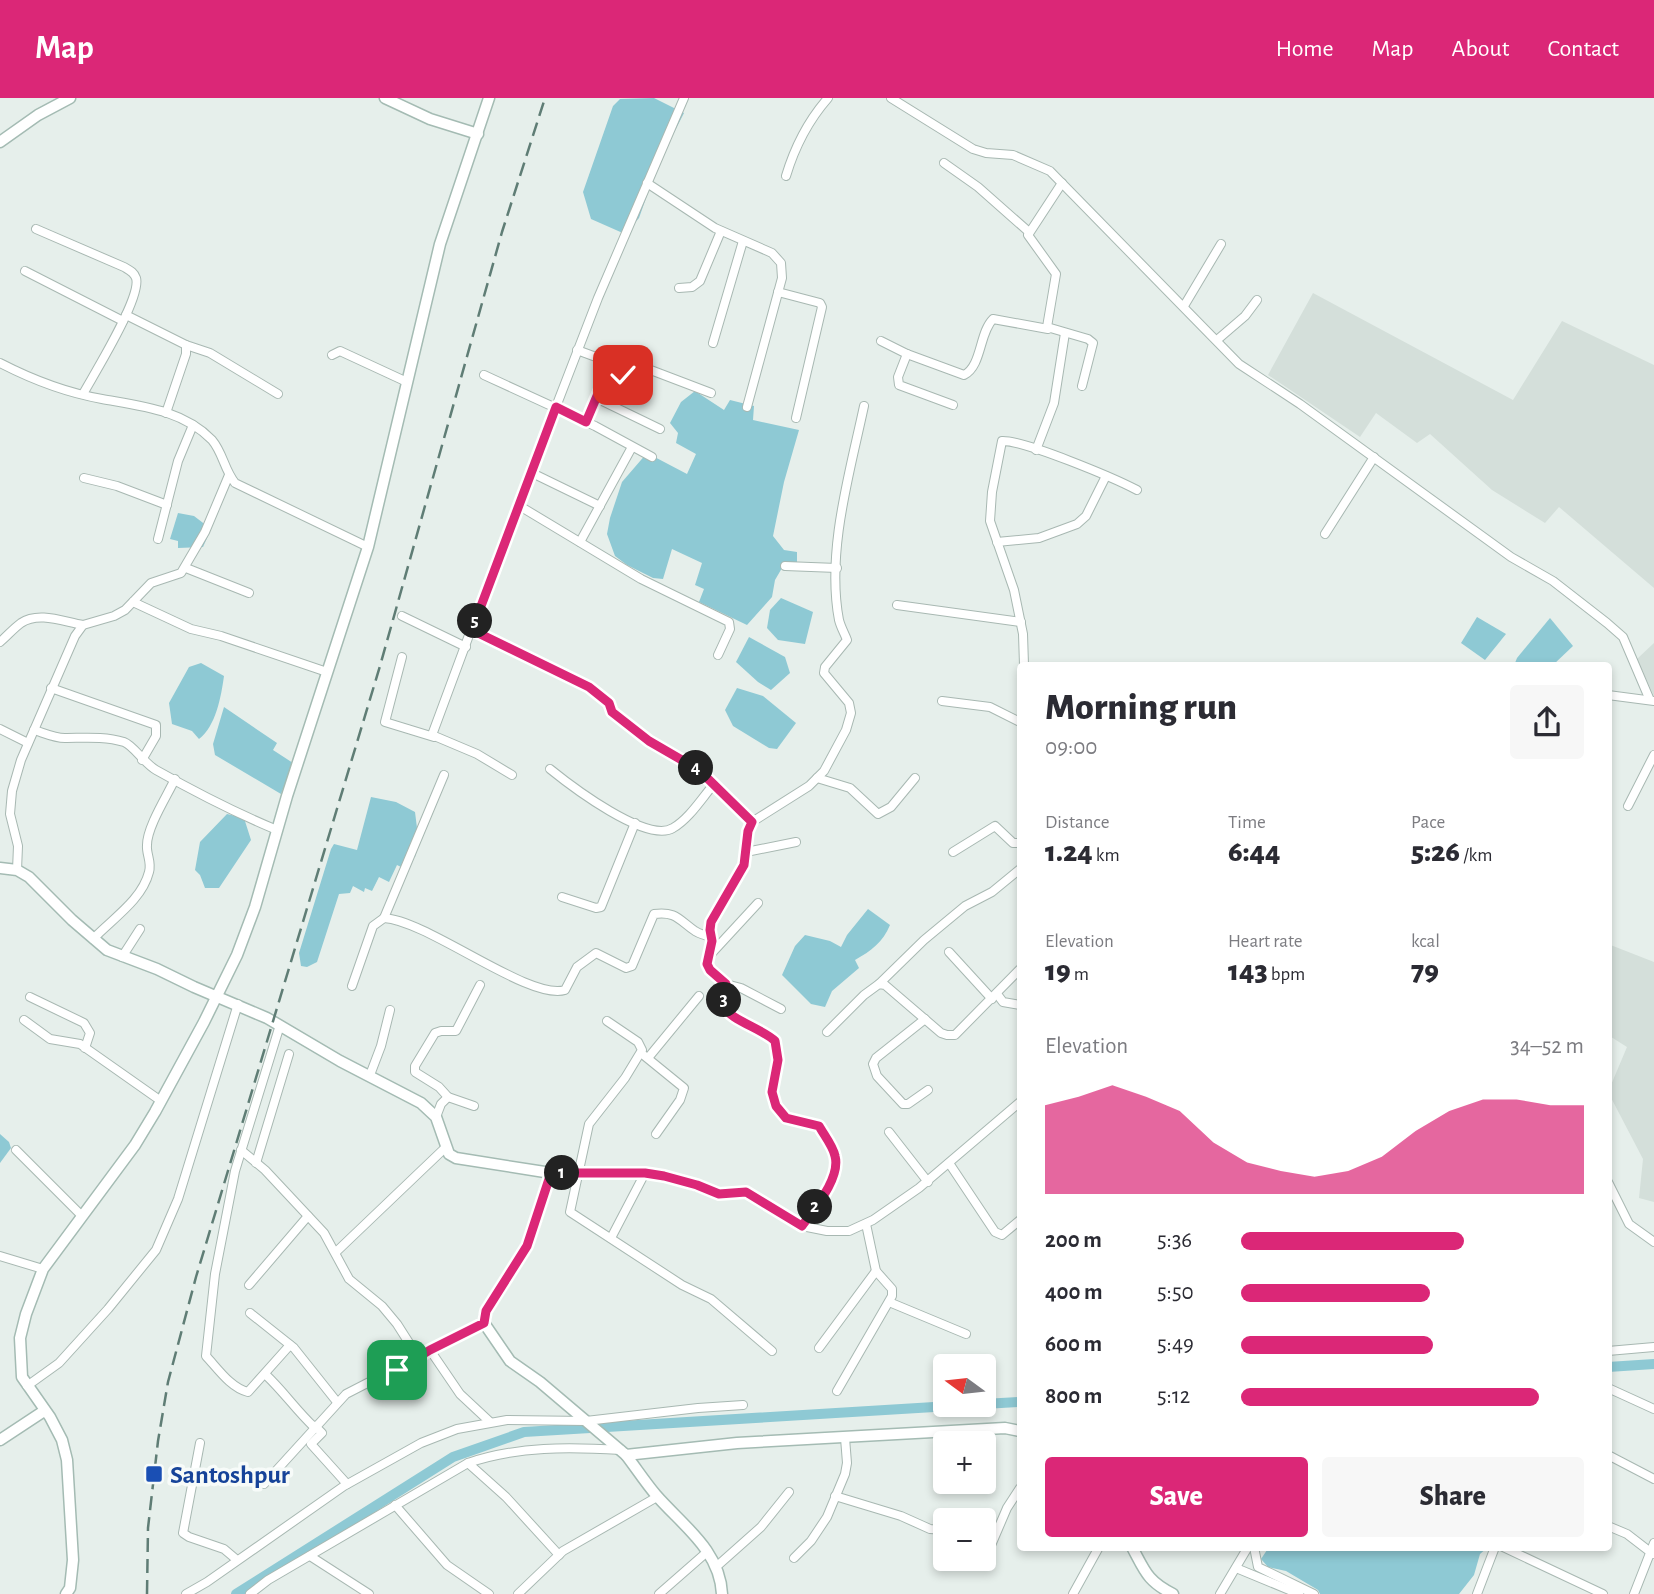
<!DOCTYPE html>
<meta charset="utf-8">
<style>
body{margin:0;font-family:"Alegreya Sans",sans-serif;background:#f7f7f7;color:#2b2b33;height:100vh;display:flex;flex-direction:column;font-size:26px;white-space:nowrap}
*{box-sizing:border-box;margin:0}
p{font-size:23px;color:#7c7c81}
.icon{flex:none;width:38px;height:38px;fill:none;stroke:currentColor;stroke-width:2;stroke-linecap:round;stroke-linejoin:round}
.map{position:relative;flex:1;overflow:hidden}
.sheet{position:absolute;left:1017px;top:564px;width:595px;height:889px;display:flex;flex-direction:column;background:#fff;border-radius:7px;box-shadow:0 4px 10px #0003}
.sheet>*{flex:none}
.needle{width:46px;rotate:285deg}
.controls{position:absolute;left:933px;top:1256px;display:grid;gap:14px}
.controls a{display:grid;place-items:center;width:63px;height:63px;border-radius:7px;background:#fff;box-shadow:0 4px 10px #0003;font-size:35px}
.pin{position:absolute;display:grid;place-items:center;width:60px;height:60px;color:#fff;margin:-30px;border-radius:14px;box-shadow:0 4px 10px #0006}
.km{position:absolute;width:35px;height:35px;margin:-18px;border-radius:50%;background:#222;color:#fff;font-size:19px;line-height:35px;text-align:center}
.round{display:grid;place-items:center;flex:none;width:74px;height:74px;border-radius:7px;background:#f7f7f7}
.head{display:flex;align-items:center;justify-content:space-between;height:119px;padding:0 28px}
h1{font-size:38px;font-weight:800;line-height:52px}
.stats{display:grid;grid-template-columns:repeat(3,1fr);gap:10px;height:119px;padding:7px 28px}
.stats div{display:grid;align-content:center}
.stats b{font-size:30px;font-weight:800}
.stats small{font-size:19px;font-weight:400}
.stats p{font-size:19px}
.chart{height:196px;padding:14px 28px}
.chart p{display:flex;justify-content:space-between}
.chart svg{width:100%;height:126px;margin-top:7px;fill:#db2777;opacity:.7}
.button{display:flex;gap:14px;margin-top:auto;padding:14px 28px}
.button a{flex:1;height:80px;border-radius:7px;background:#db2777;color:#fff;font-size:28px;font-weight:800;line-height:80px;text-align:center}
.button a+a{background:#f7f7f7;color:#2b2b33}
ul{padding:0 28px;list-style:none;font-size:23px}
li{display:grid;grid-template-columns:112px 84px 1fr;align-items:center;height:52px}
li i{height:18px;border-radius:9px;background:#db2777}
header{display:flex;align-items:center;gap:42px;box-sizing:border-box;height:98px;padding:0 35px;background:#db2777;color:#fff}
header strong{font-size:33px}
nav{display:flex;gap:38px;margin-inline-start:auto;font-size:24px}
.map>svg:first-child{display:block}
.built{fill:#d4dfda}
.water{fill:#8ec9d4}
.lines{fill:none;stroke-linecap:round;stroke-linejoin:round}
.canal{stroke:#8ec9d4;stroke-width:10}
.street-casing{stroke:#a8b8b2;stroke-width:10}
.secondary-casing{stroke:#a4bbb3;stroke-width:13}
.street{stroke:#fff;stroke-width:8}
.secondary{stroke:#fff;stroke-width:10}
.rail{stroke:#5f7d75;stroke-width:2.5;stroke-dasharray:14 7;stroke-linecap:butt}
.route-casing{stroke:#fff;stroke-width:14}
.route{stroke:#db2777;stroke-width:9}
.transit-dot{fill:#1a4fb4;stroke:#f7fbf9;stroke-width:2.5}
.labels{text-anchor:middle;stroke-width:7;stroke-linejoin:round;paint-order:stroke}
.transit-label{font-size:26px;font-weight:bold;fill:#164399;stroke:#f7fbf9;text-anchor:start}
</style>
<header>
<strong>Map</strong>
<nav><a>Home</a><a>Map</a><a>About</a><a>Contact</a></nav>
</header>
<div class="map">
<svg width="1654" height="1496" viewBox="0 0 1654 1496">
<rect width="100%" height="100%" fill="#e6efeb"/>
<g class="built">
<polygon points="1313,195 1513,302 1562,223 1654,267 1654,490 1559,409 1545,425 1492,392 1430,336 1417,345 1376,315 1360,339 1268,277"/>
<polygon points="1654,545 1654,598 1637,561"/>
<polygon points="1608,846 1654,864 1654,1104 1639,1100 1643,1061 1608,994 1627,949 1608,937"/>
</g>
<g class="water">
<polygon points="654,0 684,15 658,66 639,120 625,136 591,121 583,94 613,8 620,1"/>
<polygon points="695,293 724,312 730,302 754,308 753,322 799,332 784,384 773,438 784,452 797,454 797,467 782,470 775,482 772,499 747,527 699,504 704,491 695,487 702,465 672,451 663,481 653,480 627,467 615,458 607,436 610,420 622,384 647,355 687,376 696,356 676,345 678,335 670,325 681,304"/>
<polygon points="178,415 194,418 211,431 203,449 178,450 178,443 170,441"/>
<polygon points="781,500 813,514 805,546 778,542 767,530 770,512"/>
<polygon points="1477,519 1506,536 1485,562 1461,545"/>
<polygon points="1550,520 1573,548 1553,567 1517,567 1515,565 1517,560"/>
<polygon points="749,539 785,559 790,575 771,592 758,584 736,564"/>
<path d="M201 565 224 578C221 599 216 628 199 641L192 633 172 626 169 605 189 569Z"/>
<polygon points="737,590 763,598 796,625 777,651 769,650 733,628 725,612"/>
<polygon points="224,609 277,645 273,652 293,665 281,696 215,657 213,646"/>
<polygon points="371,699 396,704 415,714 419,746 415,759 407,757 401,769 397,767 389,784 379,779 372,793 365,790 364,794 353,788 350,795 339,796 317,864 307,869 301,868 299,855 331,751 334,746 357,752"/>
<polygon points="227,716 244,720 251,742 219,790 205,790 200,777 195,772 200,744"/>
<path d="M868 811 890 827C883 844 871 853 855 862L859 870 832 893 825 909 811 906 782 877 795 848 805 837 830 843 841 849 847 837Z"/>
<polygon points="0,1036 9,1044 11,1050 0,1065"/>
<polygon points="1269,1449 1488,1449 1480,1456 1474,1477 1459,1496 1320,1496 1318,1492 1286,1473 1268,1469 1261,1461"/>
</g>
<g class="lines">
<g class="canal">
<polyline points="1608,1269 1654,1266"/>
<polyline points="984,1306 1020,1304"/>
<polyline points="236,1496 453,1359 524,1334 967,1307"/>
</g>
<g class="street-casing">
<g id="street">
<polyline points="891,0 973,51 986,55 1013,57 1050,73 1239,266 1300,306 1511,459 1553,483 1607,525 1623,539 1649,600"/>
<polyline points="944,65 978,89 1029,134"/>
<path d="M786 78C795 48 807 24 828 0"/>
<polyline points="647,85 715,130 772,155 781,165 782,180 747,309"/>
<polyline points="1062,85 1028,137 1056,176 1047,229 1088,241 1093,245 1082,288"/>
<path d="M36 131 124 169C129 172 134 174 136 180 142 199 94 276 83 296"/>
<polyline points="25,173 123,223"/>
<polyline points="679,190 692,189 700,183 721,133"/>
<polyline points="778,194 820,205 822,209 796,320"/>
<polyline points="1184,208 1221,146"/>
<polyline points="126,217 186,247 186,256 166,315"/>
<polyline points="1217,242 1245,218 1257,202"/>
<path d="M881 243 907 256 964 277C982 268 979 235 993 221L1048 231"/>
<polyline points="713,245 743,143"/>
<polyline points="186,247 210,255 278,296"/>
<polyline points="577,252 604,262 609,267 586,324"/>
<polyline points="907,256 898,279 899,287 953,307"/>
<polyline points="332,257 340,253 407,284"/>
<path d="M0 265C31 281 68 295 102 301 141 308 183 312 212 342 223 355 224 371 235 385L368 449"/>
<path d="M608 272C630 280 630 269 648 271L711 295"/>
<polyline points="484,277 595,328 652,359"/>
<polyline points="596,300 660,331"/>
<polyline points="1036,352 1054,305 1065,235"/>
<polyline points="530,374 600,408"/>
<polyline points="84,380 117,388 167,407"/>
<polyline points="518,407 641,481 729,524 730,531 718,557"/>
<polyline points="1325,436 1374,359"/>
<polyline points="158,441 178,363 193,327"/>
<polyline points="580,444 632,349"/>
<polyline points="997,444 1039,440 1077,426 1086,418 1106,378"/>
<polyline points="785,468 837,470"/>
<polyline points="186,470 249,495"/>
<polyline points="133,504 191,531 221,538 327,574"/>
<polyline points="897,507 1021,524"/>
<polyline points="402,518 466,549"/>
<polyline points="472,532 589,589 609,605 614,616 658,649 699,672 752,724"/>
<path d="M0 544C7 538 14 530 21 525 39 513 64 524 83 527"/>
<polyline points="402,559 385,624 434,639"/>
<path d="M1024 567 1023 536 1014 492 990 423 992 394 1002 343C1024 342 1114 380 1137 392"/>
<polyline points="51,590 156,627 156,638 142,662"/>
<polyline points="1608,597 1654,603"/>
<polyline points="942,603 990,609 1020,624"/>
<polyline points="0,631 28,645"/>
<path d="M34 632C44 635 54 640 65 640 84 640 104 638 124 644 133 647 144 665 156 672 195 694 236 715 277 732"/>
<path d="M550 671C571 688 647 746 673 730 689 721 702 700 714 686"/>
<polyline points="512,677 477,656 432,637 498,459 598,200 684,0"/>
<polyline points="817,680 850,690 878,716 891,709 915,680"/>
<polyline points="1628,708 1654,657"/>
<polyline points="746,754 796,744"/>
<polyline points="953,754 995,728 1013,745 1020,745"/>
<polyline points="17,772 18,748 10,716 12,693 21,662 75,538 83,527 114,518 125,512 151,485 181,475 205,434 229,377"/>
<polyline points="562,799 596,810 601,809 635,725"/>
<polyline points="384,820 444,677"/>
<path d="M93 841C112 821 142 802 149 774 152 764 146 756 147 747 147 729 167 698 175 681"/>
<polyline points="949,854 992,901"/>
<polyline points="710,857 758,805"/>
<polyline points="122,859 140,831"/>
<polyline points="726,886 741,890 781,911"/>
<polyline points="879,886 924,842 965,808 992,794 1020,771"/>
<path d="M352 888 373 828 384 820C429 823 529 903 565 892L577 869 596 855 626 870 632 868 654 816C676 813 679 822 695 833 700 836 707 838 712 839"/>
<polyline points="997,896 1003,904 1020,907"/>
<polyline points="30,899 84,925 90,935 85,950"/>
<polyline points="925,921 876,960 873,966 877,978 903,1006 908,1006 928,992"/>
<polyline points="24,922 50,941 80,946 161,1003"/>
<polyline points="607,923 638,944 642,952 625,980 589,1026 570,1114 682,1187 711,1201 772,1253"/>
<path d="M280 927 235 1073 215 1176 206 1258C218 1271 231 1290 248 1294L290 1247"/>
<polyline points="827,934 864,897 879,886 885,887 941,935 947,937 955,937 1020,871"/>
<polyline points="641,955 684,990 680,1002 656,1036"/>
<polyline points="648,960 699,898"/>
<polyline points="370,977 381,948 390,912"/>
<polyline points="448,999 439,989 415,974 415,968 435,935 441,933 456,933 480,887"/>
<polyline points="436,1019 441,1006 448,999 474,1008"/>
<polyline points="889,1034 928,1084"/>
<polyline points="16,1052 81,1117"/>
<polyline points="241,1052 265,1072 324,1135 349,1181 382,1208 397,1226 418,1259"/>
<polyline points="256,1065 289,956"/>
<polyline points="949,1065 995,1134 1002,1137 1020,1122"/>
<polyline points="551,1075 645,1075 664,1078 719,1096 751,1096 802,1128 827,1133 849,1133 873,1122 919,1090 1020,1004"/>
<polyline points="1608,1084 1629,1126 1654,1144"/>
<path d="M802 1128C813 1111 841 1079 835 1058 833 1048 824 1037 819 1028L786 1020 776 1008 772 994 778 962 775 943C763 931 729 922 724 908 722 902 726 893 726 886L710 872 707 866 712 843 710 833 711 824 744 767 749 729 752 724 809 688 824 673 846 632 851 615 849 605 824 575 825 569 847 542C845 536 841 530 839 522 826 454 850 374 864 308"/>
<polyline points="611,1140 645,1075"/>
<polyline points="336,1154 446,1049"/>
<polyline points="0,1158 43,1171"/>
<polyline points="249,1187 308,1118"/>
<polyline points="889,1204 966,1236"/>
<polyline points="250,1215 294,1250 337,1304"/>
<polyline points="819,1250 876,1173"/>
<polyline points="430,1252 460,1296 490,1324"/>
<polyline points="1608,1253 1654,1249"/>
<path d="M266 1277C284 1294 296 1312 314 1329"/>
<polyline points="27,1288 59,1265 108,1211 156,1152 178,1101 238,906"/>
<polyline points="1608,1290 1654,1311"/>
<polyline points="837,1293 892,1198 892,1191 876,1173 866,1126"/>
<polyline points="315,1328 322,1335 311,1346 347,1386"/>
<polyline points="200,1345 183,1435 189,1439 224,1451 237,1462"/>
<polyline points="1608,1357 1654,1381"/>
<polyline points="468,1365 506,1399 559,1457"/>
<polyline points="264,1386 346,1296 484,1225"/>
<polyline points="835,1398 901,1418 930,1431 945,1432"/>
<polyline points="395,1407 447,1467 489,1496"/>
<polyline points="962,1423 969,1419"/>
<polyline points="1608,1428 1627,1436 1653,1456"/>
<polyline points="1254,1449 1258,1469 1314,1496"/>
<polyline points="1503,1449 1603,1496"/>
<polyline points="989,1452 1007,1410 1020,1390"/>
<polyline points="310,1458 369,1496"/>
<polyline points="794,1460 811,1443 827,1419 845,1376 847,1365 845,1340"/>
<polyline points="716,1469 761,1429 789,1394"/>
<polyline points="1236,1470 1299,1496"/>
<polyline points="186,1496 207,1484 344,1388 421,1345 457,1331 507,1322 586,1323 698,1310 743,1307"/>
<path d="M250 1496 268 1482 468 1365C518 1348 569 1349 621 1352"/>
<polyline points="518,1496 563,1453 657,1399"/>
<polyline points="659,1496 707,1454"/>
<polyline points="1073,1496 1099,1449"/>
<polyline points="1220,1496 1248,1449"/>
<polyline points="1477,1496 1495,1449"/>
<polyline points="1634,1496 1654,1445"/>
</g>
</g>
<g class="secondary-casing">
<g id="secondary">
<polyline points="385,0 430,21 478,36"/>
<polyline points="0,44 38,17 70,0"/>
<polyline points="0,770 17,772 29,779 72,822 107,852 157,871 194,889 267,920 340,963 421,1005 436,1019 449,1056 456,1060 551,1075 527,1148 486,1213 484,1225 510,1263 540,1284 626,1357 737,1345 1005,1330 1020,1333"/>
<polyline points="0,1342 44,1313"/>
<path d="M626 1357C636 1370 645 1384 656 1397 682 1427 720 1452 722 1496"/>
<path d="M1132 1449C1145 1473 1147 1483 1173 1496"/>
<polyline points="66,1496 70,1490 73,1462 67,1362 62,1342 50,1319 22,1279 20,1240 26,1216 43,1171 135,1047 155,1014 204,924 237,857 255,809 287,698 368,449 440,146 489,0"/>
</g>
</g>
<use href="#street" class="street"/>
<use href="#secondary" class="secondary"/>
<polyline class="rail" points="147,1496 148,1430 158,1343 168,1284 196,1179 380,568 502,134 545,0"/>
</g>
<g class="lines">
<g class="route-casing">
<path id="route" d="M397 1272 430 1252 484 1225 486 1213 527 1148 551 1075H645L664 1078 697 1087 719 1096 746 1094 802 1128C814 1111 841 1080 835 1058 833 1048 824 1037 819 1028L786 1020 776 1008 772 994 778 962 775 943C763 931 728 921 724 908 722 902 726 893 726 886L710 872 707 866 712 843 710 832 711 824 744 767 748 733 752 724 699 672 649 643 612 614 609 605 589 589 472 532 556 309 586 324 608 272 623 277"/>
</g>
<use href="#route" class="route"/>
</g>
<rect class="transit-dot" x="145" y="1367" width="18" height="18" rx="3.5"/>
<g class="labels">
<g class="transit-label">
<text x="170" y="1385">Santoshpur</text>
</g>
</g>
</svg>
<div class="controls">
<a><svg class="needle" viewBox="-14 -14 28 28"><path d="M0-13l5 13h-10z" fill="#e53935"/><path d="M0 13l5-13h-10z" fill="#7c7c81"/></svg></a>
<a>+</a>
<a>−</a>
</div>
<div class="pin" style="left:397px;top:1272px;background:#1e9e55"><svg class="icon" aria-label="arrive" viewBox="0 0 24 24"><path d="M6 21V4h12l-3 4 3 4H6"/></svg></div>
<div class="pin" style="left:623px;top:277px;background:#d93025"><svg class="icon" aria-label="check" viewBox="0 0 24 24"><path d="M5 12l5 5 9-10"/></svg></div>
<b class="km" style="left:562px;top:1075px">1</b>
<b class="km" style="left:815px;top:1109px">2</b>
<b class="km" style="left:724px;top:902px">3</b>
<b class="km" style="left:696px;top:670px">4</b>
<b class="km" style="left:475px;top:523px">5</b>
<section class="sheet">
<div class="head"><div><h1>Morning run</h1><p>09:00</p></div><a class="round"><svg class="icon" aria-label="share" viewBox="0 0 24 24"><path d="M12 15V3M7 8l5-5 5 5M5 13v7h14v-7"/></svg></a></div>
<div class="stats">
<div><p>Distance</p><b>1.24<small> km</small></b></div>
<div><p>Time</p><b>6:44</b></div>
<div><p>Pace</p><b>5:26<small> /km</small></b></div>
</div>
<div class="stats">
<div><p>Elevation</p><b>19<small> m</small></b></div>
<div><p>Heart rate</p><b>143<small> bpm</small></b></div>
<div><p>kcal</p><b>79</b></div>
</div>
<div class="chart"><p><span>Elevation</span>34–52 m</p>
<svg viewBox="0 0 160 44" preserveAspectRatio="none"><path d="M0 44V13L10 10L20 6L30 10L40 15L50 26L60 33L70 36L80 38L90 36L100 31L110 22L120 15L130 11L140 11L150 13L160 13V44z"/></svg>
</div>
<ul>
<li><b>200 m</b>5:36<i style="width:65%"></i></li>
<li><b>400 m</b>5:50<i style="width:55%"></i></li>
<li><b>600 m</b>5:49<i style="width:56%"></i></li>
<li><b>800 m</b>5:12<i style="width:87%"></i></li>
</ul>
<div class="button"><a>Save</a><a>Share</a></div>
</section>
</div>
